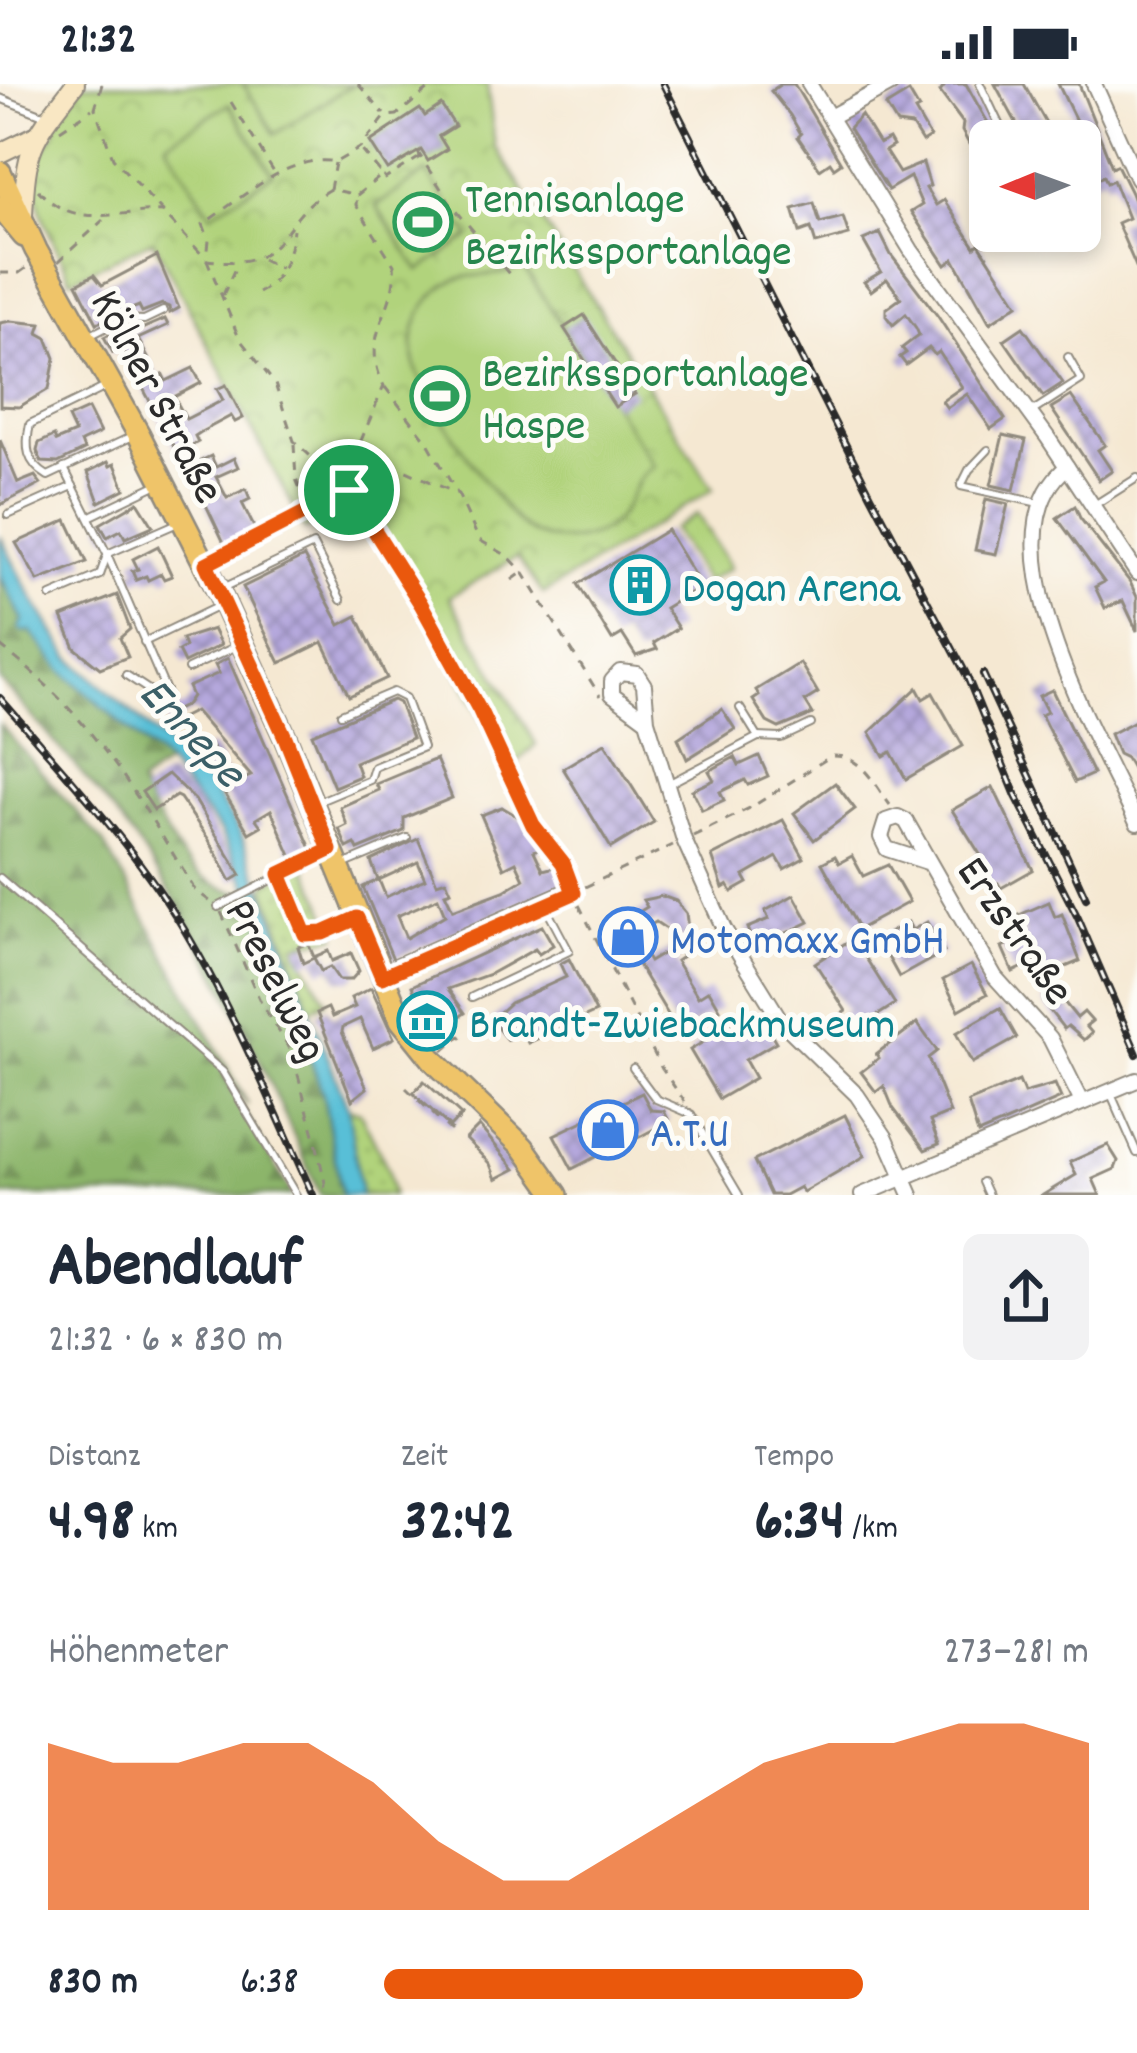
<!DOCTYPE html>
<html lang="de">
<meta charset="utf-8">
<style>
body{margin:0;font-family:Dekko,sans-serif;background:#f2f2f3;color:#1f2937;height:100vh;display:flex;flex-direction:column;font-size:45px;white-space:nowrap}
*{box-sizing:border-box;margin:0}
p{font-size:39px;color:#747a83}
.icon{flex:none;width:66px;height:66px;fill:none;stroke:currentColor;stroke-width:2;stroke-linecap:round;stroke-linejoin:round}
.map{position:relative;height:1111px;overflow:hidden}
.details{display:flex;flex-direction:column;background:#fff;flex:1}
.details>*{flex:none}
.needle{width:78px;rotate:269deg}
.buttons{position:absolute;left:969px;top:36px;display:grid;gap:24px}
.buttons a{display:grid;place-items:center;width:132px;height:132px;border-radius:18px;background:#fff;box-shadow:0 6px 18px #0003;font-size:60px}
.pin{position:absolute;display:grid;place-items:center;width:102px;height:102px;color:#fff;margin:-51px;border:6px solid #fff;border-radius:50%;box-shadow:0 3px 12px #0007}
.round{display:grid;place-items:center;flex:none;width:126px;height:126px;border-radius:18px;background:#f2f2f3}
.head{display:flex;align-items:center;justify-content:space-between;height:204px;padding:0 48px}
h1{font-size:66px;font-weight:700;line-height:90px}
.stats{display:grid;grid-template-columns:repeat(3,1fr);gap:18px;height:204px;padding:12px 48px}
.stats div{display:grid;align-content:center}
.stats b{font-size:60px;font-weight:700}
.stats small{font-size:33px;font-weight:400}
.stats p{font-size:33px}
.chart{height:336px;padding:24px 48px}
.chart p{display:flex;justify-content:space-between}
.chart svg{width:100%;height:216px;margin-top:12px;fill:#ea580c;opacity:.7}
ul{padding:0 48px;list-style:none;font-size:39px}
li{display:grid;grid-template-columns:192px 144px 1fr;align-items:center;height:90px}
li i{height:30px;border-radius:15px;background:#ea580c}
.status{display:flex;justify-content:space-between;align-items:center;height:84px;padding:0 60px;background:#fff;direction:ltr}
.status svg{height:33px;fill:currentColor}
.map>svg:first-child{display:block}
.grass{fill:url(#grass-dots);stroke:#6e7f53;stroke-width:3}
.forest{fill:url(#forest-firs);stroke:#5c704b;stroke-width:3}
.park{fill:url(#park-crowns);stroke:#6e7f53;stroke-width:3}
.pitch{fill:#b1d37b;stroke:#6e7f53;stroke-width:3}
.water{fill:#59bfd7;stroke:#427581;stroke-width:3}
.building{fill:url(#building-cross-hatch);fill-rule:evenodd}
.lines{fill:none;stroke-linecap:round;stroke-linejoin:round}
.lane-casing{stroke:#908a7e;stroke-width:10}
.street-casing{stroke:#908a7e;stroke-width:18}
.secondary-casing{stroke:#908a7e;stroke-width:22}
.primary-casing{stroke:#908a7e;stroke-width:26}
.path{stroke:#908a7e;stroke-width:3;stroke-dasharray:9 9;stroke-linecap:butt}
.lane{stroke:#fff;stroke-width:6}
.street{stroke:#fff;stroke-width:14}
.secondary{stroke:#f9e7c3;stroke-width:18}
.primary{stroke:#efc469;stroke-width:21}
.rail-casing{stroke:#2b2b2b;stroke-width:8}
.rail{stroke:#fdfcf7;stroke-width:3;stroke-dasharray:9;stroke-linecap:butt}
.route-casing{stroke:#fff;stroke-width:24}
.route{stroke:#ea580c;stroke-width:15}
.labels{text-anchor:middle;stroke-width:10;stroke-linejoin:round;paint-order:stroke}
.leisure-label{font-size:45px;fill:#27864d;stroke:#fdfcf7;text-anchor:start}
.street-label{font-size:45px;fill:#2b2b2b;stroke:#fdfcf7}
.culture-label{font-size:45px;fill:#0d838f;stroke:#fdfcf7;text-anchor:start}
.shop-label{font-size:45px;fill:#366cbe;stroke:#fdfcf7;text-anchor:start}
.water-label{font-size:48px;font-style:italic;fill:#3b5f67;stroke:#fdfcf7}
</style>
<div class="status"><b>21:32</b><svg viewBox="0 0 49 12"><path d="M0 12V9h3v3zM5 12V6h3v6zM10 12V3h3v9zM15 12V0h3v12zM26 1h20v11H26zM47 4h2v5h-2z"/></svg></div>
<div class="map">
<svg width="1137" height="1111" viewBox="0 0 1137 1111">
<defs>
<pattern id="grass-dots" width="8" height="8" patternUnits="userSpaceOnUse" patternTransform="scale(3)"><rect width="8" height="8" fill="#b1d37b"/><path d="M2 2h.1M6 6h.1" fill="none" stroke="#98b56a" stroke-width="1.8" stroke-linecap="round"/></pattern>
<pattern id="forest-firs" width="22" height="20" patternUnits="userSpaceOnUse" patternTransform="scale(3)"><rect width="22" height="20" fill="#8cb56b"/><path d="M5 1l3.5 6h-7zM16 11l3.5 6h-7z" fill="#739358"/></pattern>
<pattern id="park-crowns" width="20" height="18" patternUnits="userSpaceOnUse" patternTransform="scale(3)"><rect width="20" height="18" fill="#b1d37b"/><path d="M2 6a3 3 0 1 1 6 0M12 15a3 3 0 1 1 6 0" fill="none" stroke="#98b56a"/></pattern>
<pattern id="building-cross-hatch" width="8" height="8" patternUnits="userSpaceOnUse" patternTransform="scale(3)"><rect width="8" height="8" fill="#b5a8dd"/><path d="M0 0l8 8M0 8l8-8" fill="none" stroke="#9389b3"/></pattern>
</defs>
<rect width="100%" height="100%" fill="#fdfcf7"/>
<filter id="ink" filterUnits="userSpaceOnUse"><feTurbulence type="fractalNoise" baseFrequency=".00833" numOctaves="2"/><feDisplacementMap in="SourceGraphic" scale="24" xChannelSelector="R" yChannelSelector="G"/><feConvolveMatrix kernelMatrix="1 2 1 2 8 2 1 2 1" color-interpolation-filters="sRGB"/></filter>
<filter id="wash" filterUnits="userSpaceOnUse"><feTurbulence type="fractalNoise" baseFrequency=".004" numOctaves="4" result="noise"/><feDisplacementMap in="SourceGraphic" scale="48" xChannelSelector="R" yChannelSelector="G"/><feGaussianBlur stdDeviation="2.7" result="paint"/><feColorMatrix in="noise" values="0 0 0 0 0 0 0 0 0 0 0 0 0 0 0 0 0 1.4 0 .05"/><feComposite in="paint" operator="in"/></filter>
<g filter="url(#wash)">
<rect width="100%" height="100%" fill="#f5e8d2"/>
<g class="grass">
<polygon points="305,779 337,852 295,861 326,917 311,926 265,804 267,798"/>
<polygon points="348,1024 360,1028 388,1085 393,1111 361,1111"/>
</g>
<g class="forest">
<path d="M0 492C40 569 102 625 167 680L139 701C169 752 186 804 251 810L323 1010 342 1111H320C263 982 207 849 120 736 83 688 40 642 0 596Z"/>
<polygon points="0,641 104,759 248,1021 222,989 292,1111 0,1111"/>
</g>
<path class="park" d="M83 0H487L495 62 713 405 543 510 517 473 449 513 536 660 508 687C464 593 411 504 357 416L305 446 153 156 71 196C58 163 28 118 37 82 40 69 49 58 56 47L52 43Z"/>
<g class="pitch">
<polygon points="243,0 353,0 275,50"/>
<polygon points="229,20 273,90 211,130 166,59"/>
<polygon points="426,88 470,153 419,187 376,122"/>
<path d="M523 182 654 382C623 399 637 443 579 455 561 458 540 455 525 444 502 429 424 312 416 284 410 263 413 240 425 222 457 175 489 202 523 182Z"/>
<polygon points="697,430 730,484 705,498 673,445"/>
</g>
<polygon class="water" points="0,452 33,515 70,573 206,695 240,748 348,1024 361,1111 342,1111 323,1010 251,810 220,747 167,680 61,586 31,547 23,548 19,544 23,536 0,492"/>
<g id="blocks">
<g class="building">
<polygon points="781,0 794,0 841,79 834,84 830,78 820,85 798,53 801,50 790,31 771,7"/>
<polygon points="946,0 966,0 996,53 976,64 973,58 969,60 962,47 963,39 940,8"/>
<polygon points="995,0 1024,0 1046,39 1023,51"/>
<polygon points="1058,0 1079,0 1112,83 1117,81 1131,109 1137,125 1137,185 1117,139 1128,134 1113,96 1107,99 1104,92 1080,102 1081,63 1074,45 1079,43"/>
<polygon points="909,8 919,25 915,27 930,53 922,58 912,42 897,40 886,22"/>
<polygon points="441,21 455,42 439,52 447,65 428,77 421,66 388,86 370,58 420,25 425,32"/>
<polygon points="861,31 879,60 889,55 893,62 885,67 899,89 923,79 930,102 926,104 936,121 944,116 975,163 979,160 1018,220 990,239 954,175 946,181 911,128 922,121 910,93 888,106 849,44"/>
<polygon points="814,119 820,139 843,133 849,151 816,160 811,144 800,148 793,125"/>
<polygon points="880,149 891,171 937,231 1005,335 991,345 967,310 947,324 942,317 962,303 939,268 935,271 929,264 906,281 900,273 906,269 902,264 919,251 916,244 906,230 893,241 886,232 886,225 901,214 887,195 871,207 864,198 881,188 863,156"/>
<polygon points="157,172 179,224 170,229 169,223 162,220 142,228 139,222 97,239 77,200 94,191 102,201"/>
<polygon points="584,231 635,310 615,323 564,244"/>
<polygon points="165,235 168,241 138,255 158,293 163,291 166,297 193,284 201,299 174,313 186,335 223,316 217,305 226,301 243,334 235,338 231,332 201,348 195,352 198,358 177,369 122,264 113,269 104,253 124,243 130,250"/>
<polygon points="11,237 41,240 38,249 47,254 55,274 49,305 19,323 0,322 0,239"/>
<polygon points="1023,243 1063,299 1043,312 1004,256"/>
<polygon points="1071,312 1105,361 1098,366 1112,387 1099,396 1051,324"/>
<polygon points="88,325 100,349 81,358 84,366 58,379 42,378 37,367 39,359 54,352 56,357 75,349 68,334"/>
<polygon points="1003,351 1026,356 1014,406 991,401"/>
<polygon points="0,356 18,399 35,392 41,400 0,421"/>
<polygon points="211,372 216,383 234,374 238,383 216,393 227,414 246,405 250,415 242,419 257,449 226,463 188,383"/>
<polygon points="108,378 110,382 115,380 125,405 99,418 88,388"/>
<polygon points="986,415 1008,420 996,470 975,466"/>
<polygon points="138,418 153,442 125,454 121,446 107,453 100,440"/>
<polygon points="1075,422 1080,434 1130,498 1137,513 1137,547 1123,517 1105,524 1095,503 1104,498 1057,434"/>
<polygon points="67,436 87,478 38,497 16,459"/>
<polygon points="667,446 701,502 665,524 678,544 654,559 657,565 636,572 622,550 612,556 578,500"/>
<polygon points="158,462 172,492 164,495 161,490 148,496 146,492 136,496 132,487 138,485 133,475"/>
<polygon points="304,473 340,541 357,532 387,594 349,612 323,558 280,579 243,503"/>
<polygon points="117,511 130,545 120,554 128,573 100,584 75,564 62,533"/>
<polygon points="213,545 221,561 184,579 178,567 185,563 182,555"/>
<polygon points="228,574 312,767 293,776 271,726 256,735 261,742 249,749 217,697 201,683 196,674 211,661 222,678 219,681 236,698 251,692 201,634 195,627 169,640 164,632 186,621 192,612 188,603 219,589 215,581"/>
<polygon points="800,579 818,609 805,617 813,630 779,644 767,638 753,616 759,612 756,606"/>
<polygon points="917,604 923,615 933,609 963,662 906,695 891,668 884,672 870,648"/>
<polygon points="1052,606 1093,690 1075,698 1041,631 1047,628 1039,612"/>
<polygon points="393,616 399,619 412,654 355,678 360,692 334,703 312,650"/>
<polygon points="722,625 735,645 687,675 678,654"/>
<polygon points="1137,636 1137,693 1126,674 1118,670 1110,650"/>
<polygon points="605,659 654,738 611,764 563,684"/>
<polygon points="759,672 768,692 748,701 745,696 720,708 724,716 702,726 692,706 714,696 709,687 735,673 739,681"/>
<polygon points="436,675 452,714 404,734 404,747 358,766 355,760 347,764 339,745 347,741 340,723 379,706 376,700"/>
<polygon points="168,690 195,716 241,791 231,797 209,756 180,714 176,712 154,726 142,708"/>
<polygon points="835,699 855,725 814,756 794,729"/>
<polygon points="993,703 1033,786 1001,804 998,799 990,803 976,779 983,775 952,726"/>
<path d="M502 723 528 739 547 761 534 767 543 786 559 782 566 799 393 875 363 803 378 796 371 777 418 755 437 799 446 796 451 807 445 809 453 826 504 807 524 795 516 778 504 784 481 731ZM418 778 425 795 386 813 379 796ZM438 814 445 831 406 854 397 832Z"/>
<polygon points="783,736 804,774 784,785 777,773 744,792 748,799 732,808 728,801 723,804 712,772"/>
<polygon points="835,772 839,779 852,772 863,792 888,781 909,818 859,845 822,779"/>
<polygon points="794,811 809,838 755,864 747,844 769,835 765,827"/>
<polygon points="662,812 676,817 686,829 688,845 684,857 656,838 633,851 649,878 677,861 683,872 676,877 698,913 709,906 720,925 687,945 689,949 682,954 622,854 623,838 647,823 643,816"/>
<polygon points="1049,818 1055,833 1062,830 1080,877 1051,889 1052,894 1044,897 1036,877 1013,888 1002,863 1026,852 1017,832"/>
<polygon points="908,838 912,846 927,838 944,868 899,893 878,855"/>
<polygon points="542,842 553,861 539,870 535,865 490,890 448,905 465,929 433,951 427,944 438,935 424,941 418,933 423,929 412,902"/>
<polygon points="853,854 895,920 849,950 837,933 846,927 815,879"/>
<polygon points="308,859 314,873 328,867 332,877 351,869 359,887 351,896 339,896 330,883 321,887 314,874 303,879 298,863"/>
<polygon points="569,875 596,928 528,959 521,944 507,956 491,936 510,919 566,893 560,880"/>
<polygon points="971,881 987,910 959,926 943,896"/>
<polygon points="371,904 394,954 373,964 360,935 343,943 342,948 367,1004 352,1016 317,929 328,924 332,933 355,923 351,914"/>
<polygon points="1056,908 1077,934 1084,928 1092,937 1086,942 1092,949 1084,956 1068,942 1064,945 1043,918"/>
<polygon points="1000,924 1017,954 972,979 956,949"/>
<polygon points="757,926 776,958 745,976 755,994 719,1015 690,966"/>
<polygon points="917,939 937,967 928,974 950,1029 930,1037 939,1060 925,1066 893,1024 884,1002 876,1008 861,988 879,974 876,970"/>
<polygon points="424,997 461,1031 450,1043 413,1009"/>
<polygon points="1019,997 1024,1009 1055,1000 1061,1014 978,1050 968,1018"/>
<polygon points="642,1009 651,1026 664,1027 669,1037 630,1058 626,1050 594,1066 597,1072 572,1085 554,1051"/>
<polygon points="845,1031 865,1072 803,1108 800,1103 785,1111 770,1111 754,1077"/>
<polygon points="479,1042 515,1085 496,1095 490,1080 466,1055"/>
<polygon points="1108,1061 1118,1077 1115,1085 1093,1095 1100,1111 1043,1111 1076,1091 1070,1078"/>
</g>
</g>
</g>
<g filter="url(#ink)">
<use href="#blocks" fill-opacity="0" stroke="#908a7e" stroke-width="3"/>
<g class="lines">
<g class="lane-casing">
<g id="lane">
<polyline points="980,0 1007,57"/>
<polyline points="0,14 46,32"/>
<polyline points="89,252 122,235 144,236 163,227"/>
<path d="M108 302 30 340C25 363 26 379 48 392L135 351"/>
<polyline points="1033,327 1081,296 1068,273"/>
<polyline points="988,366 969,386 961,402 1039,419"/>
<polyline points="64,384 107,470 180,438"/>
<polyline points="1096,420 1137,394"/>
<polyline points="8,431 73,402"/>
<polyline points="89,433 156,401"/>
<polyline points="107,470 167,609 161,614 126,591"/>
<polyline points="221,505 313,461 341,516"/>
<polyline points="51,512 100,491 106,474"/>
<polyline points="144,558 217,523"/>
<polyline points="188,585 239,561"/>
<polyline points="758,653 781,654 811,640"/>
<polyline points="670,699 758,653 740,624"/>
<polyline points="315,719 370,696 374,683 423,663 405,614 393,608 341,630"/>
<polyline points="345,780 407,754"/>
<polyline points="0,794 223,988 296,1111"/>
<polyline points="218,823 327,768"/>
<polyline points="472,913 569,867 545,822"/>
<polyline points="633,984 656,1015 691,1030 739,1111"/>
<polyline points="1111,1010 1137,1069"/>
<polyline points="982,1098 988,1111"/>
</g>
</g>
<g class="street-casing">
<g id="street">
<polyline points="809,0 911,166 1048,354 1137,489"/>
<polyline points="1094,0 1137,95"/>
<polyline points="830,33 891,0"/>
<path d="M1067 383C978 455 1101 661 1137 739"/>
<polyline points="647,636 612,610 612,597 620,588 637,590 644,601 647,636 684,756 724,845 781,937 857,1011 886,1054 911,1111"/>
<polyline points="927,778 887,765 881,753 886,737 898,733 906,737 995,893 1050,954 1082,1018"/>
<polyline points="382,893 574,809"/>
<polyline points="862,1111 1137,996"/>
</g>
</g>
<g class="secondary-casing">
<g id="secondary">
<polyline points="0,69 35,52"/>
<path d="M23 132C26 60 32 56 75 0"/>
</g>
</g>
<g class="primary-casing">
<g id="primary">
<polyline points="0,88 36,166 138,349 218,506 285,653 401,936 434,977 523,1063 557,1111"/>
<polyline points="0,123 24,152"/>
</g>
</g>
<g class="path">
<polyline points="102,0 95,24 113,74 207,176 239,254 275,300 294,357 357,415 480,627 533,741 563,779 569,795"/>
<polyline points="358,0 384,30"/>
<polyline points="231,18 275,90"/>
<polyline points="60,46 92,25"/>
<polyline points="417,67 450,119 509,190"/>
<polyline points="335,79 330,105 357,111 382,91 360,64"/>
<polyline points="383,92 385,95 420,73"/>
<path d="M330 105C274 137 292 187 207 176L209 156 203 140C240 116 290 68 336 78L360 64 386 32 397 31 435 0"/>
<path d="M38 106C77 148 116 125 164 128"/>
<polyline points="262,175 280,184"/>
<polyline points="58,178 103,136"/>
<polyline points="0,189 19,189 26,184"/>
<path d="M258 209C283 195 290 172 293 145"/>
<polyline points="223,211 236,182"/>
<polyline points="385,303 427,357 457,409"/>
<polyline points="361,358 391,380 458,410 479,456 508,472 523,488 600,612"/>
<polyline points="294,360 296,395 309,426"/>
<path d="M218 474 349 406 352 378 384 302C358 249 398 229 394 181L356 121 357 111"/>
<polyline points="512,496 522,489"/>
<path d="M0 562C92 632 136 709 195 806L211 818"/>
<path d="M693 752 752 723 831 672C861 670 874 700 890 721"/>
<polyline points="282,798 305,850 323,849 343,840"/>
<polyline points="585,803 673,761"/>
<polyline points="579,821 662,985 685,1018"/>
<polyline points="221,828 261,919 292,968 316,1058 325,1099 324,1111"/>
<polyline points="443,967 460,952 462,955"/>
<polyline points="406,1004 450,1046 466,1027"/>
</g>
<use href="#lane" class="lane"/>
<use href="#street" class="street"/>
<use href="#secondary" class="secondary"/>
<use href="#primary" class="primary"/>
<g class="rail-casing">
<g id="rail">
<polyline points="663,0 871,411 966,590 1016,712 1078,834 1137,970"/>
<polyline points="983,590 1086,814"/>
<path d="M0 614C62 686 129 756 179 837 232 923 271 1019 313 1111"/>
</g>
</g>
<use href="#rail" class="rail"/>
</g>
</g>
<g class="lines" filter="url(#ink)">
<g class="route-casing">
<polygon id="route" points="349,406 421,520 480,627 533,741 563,779 574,809 382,893 357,834 323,849 305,850 280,790 330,766 285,653 206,480"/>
</g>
<use href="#route" class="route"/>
</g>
<defs>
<g id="stadium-ring" transform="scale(3)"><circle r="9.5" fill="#fdfcf7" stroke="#2e9e5b" stroke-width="1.5"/><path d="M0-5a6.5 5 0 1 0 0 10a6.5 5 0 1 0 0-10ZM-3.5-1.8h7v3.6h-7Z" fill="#2e9e5b"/></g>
<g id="building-ring" transform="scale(3)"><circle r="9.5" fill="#fdfcf7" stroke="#0f9aa8" stroke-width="1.5"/><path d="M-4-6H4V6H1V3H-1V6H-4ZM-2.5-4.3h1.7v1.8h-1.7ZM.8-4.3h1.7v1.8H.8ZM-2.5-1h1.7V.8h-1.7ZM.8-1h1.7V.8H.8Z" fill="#0f9aa8"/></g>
<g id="shop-ring" transform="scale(3)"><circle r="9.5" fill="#fdfcf7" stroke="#3f7fe0" stroke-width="1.5"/><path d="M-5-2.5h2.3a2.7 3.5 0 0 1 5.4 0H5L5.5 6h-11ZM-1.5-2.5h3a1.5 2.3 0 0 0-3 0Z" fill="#3f7fe0"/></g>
<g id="museum-ring" transform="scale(3)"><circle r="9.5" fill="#fdfcf7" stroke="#0f9aa8" stroke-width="1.5"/><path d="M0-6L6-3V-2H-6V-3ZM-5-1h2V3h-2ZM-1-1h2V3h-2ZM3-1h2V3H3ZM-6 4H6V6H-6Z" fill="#0f9aa8"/></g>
</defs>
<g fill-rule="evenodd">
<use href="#stadium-ring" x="423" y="138"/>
<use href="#stadium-ring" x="440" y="312"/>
<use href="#building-ring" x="640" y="501"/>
<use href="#shop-ring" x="628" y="853"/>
<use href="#museum-ring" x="427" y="937"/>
<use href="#shop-ring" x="608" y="1046"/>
</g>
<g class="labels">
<g class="leisure-label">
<text x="465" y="128">Tennisanlage<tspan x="465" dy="52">Bezirkssportanlage</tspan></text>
<text x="482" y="302">Bezirkssportanlage<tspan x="482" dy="52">Haspe</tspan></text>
</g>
<g class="street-label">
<text transform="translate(160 311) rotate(62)" y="16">Kölner Straße</text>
<text transform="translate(1018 845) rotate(55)" y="16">Erzstraße</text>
<text transform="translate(279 895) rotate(63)" y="16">Preselweg</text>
</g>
<g class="culture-label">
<text x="682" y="517">Dogan Arena</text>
<text x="469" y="953">Brandt-Zwiebackmuseum</text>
</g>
<g class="shop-label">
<text x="670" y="869">Motomaxx GmbH</text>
<text x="650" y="1062">A.T.U</text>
</g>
<g class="water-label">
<text transform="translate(195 646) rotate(47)" y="17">Ennepe</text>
</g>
</g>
</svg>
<div class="buttons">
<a><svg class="needle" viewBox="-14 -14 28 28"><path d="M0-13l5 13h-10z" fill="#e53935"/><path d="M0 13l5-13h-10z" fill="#747a83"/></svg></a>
</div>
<div class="pin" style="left:349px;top:406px;background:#1e9e55"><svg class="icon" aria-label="arrive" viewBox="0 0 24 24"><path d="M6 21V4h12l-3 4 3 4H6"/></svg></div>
</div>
<section class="details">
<div class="head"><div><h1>Abendlauf</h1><p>21:32 · 6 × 830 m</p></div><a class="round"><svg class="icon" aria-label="share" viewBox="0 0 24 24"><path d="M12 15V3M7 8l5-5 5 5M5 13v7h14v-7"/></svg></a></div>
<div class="stats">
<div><p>Distanz</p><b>4.98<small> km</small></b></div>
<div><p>Zeit</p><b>32:42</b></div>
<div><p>Tempo</p><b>6:34<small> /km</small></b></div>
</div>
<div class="chart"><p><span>Höhenmeter</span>273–281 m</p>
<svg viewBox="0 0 160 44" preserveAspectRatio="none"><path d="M0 44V10L10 14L20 14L30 10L40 10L50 18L60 30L70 38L80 38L90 30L100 22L110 14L120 10L130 10L140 6L150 6L160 10V44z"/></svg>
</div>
<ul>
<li><b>830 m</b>6:38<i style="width:68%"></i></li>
</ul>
</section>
